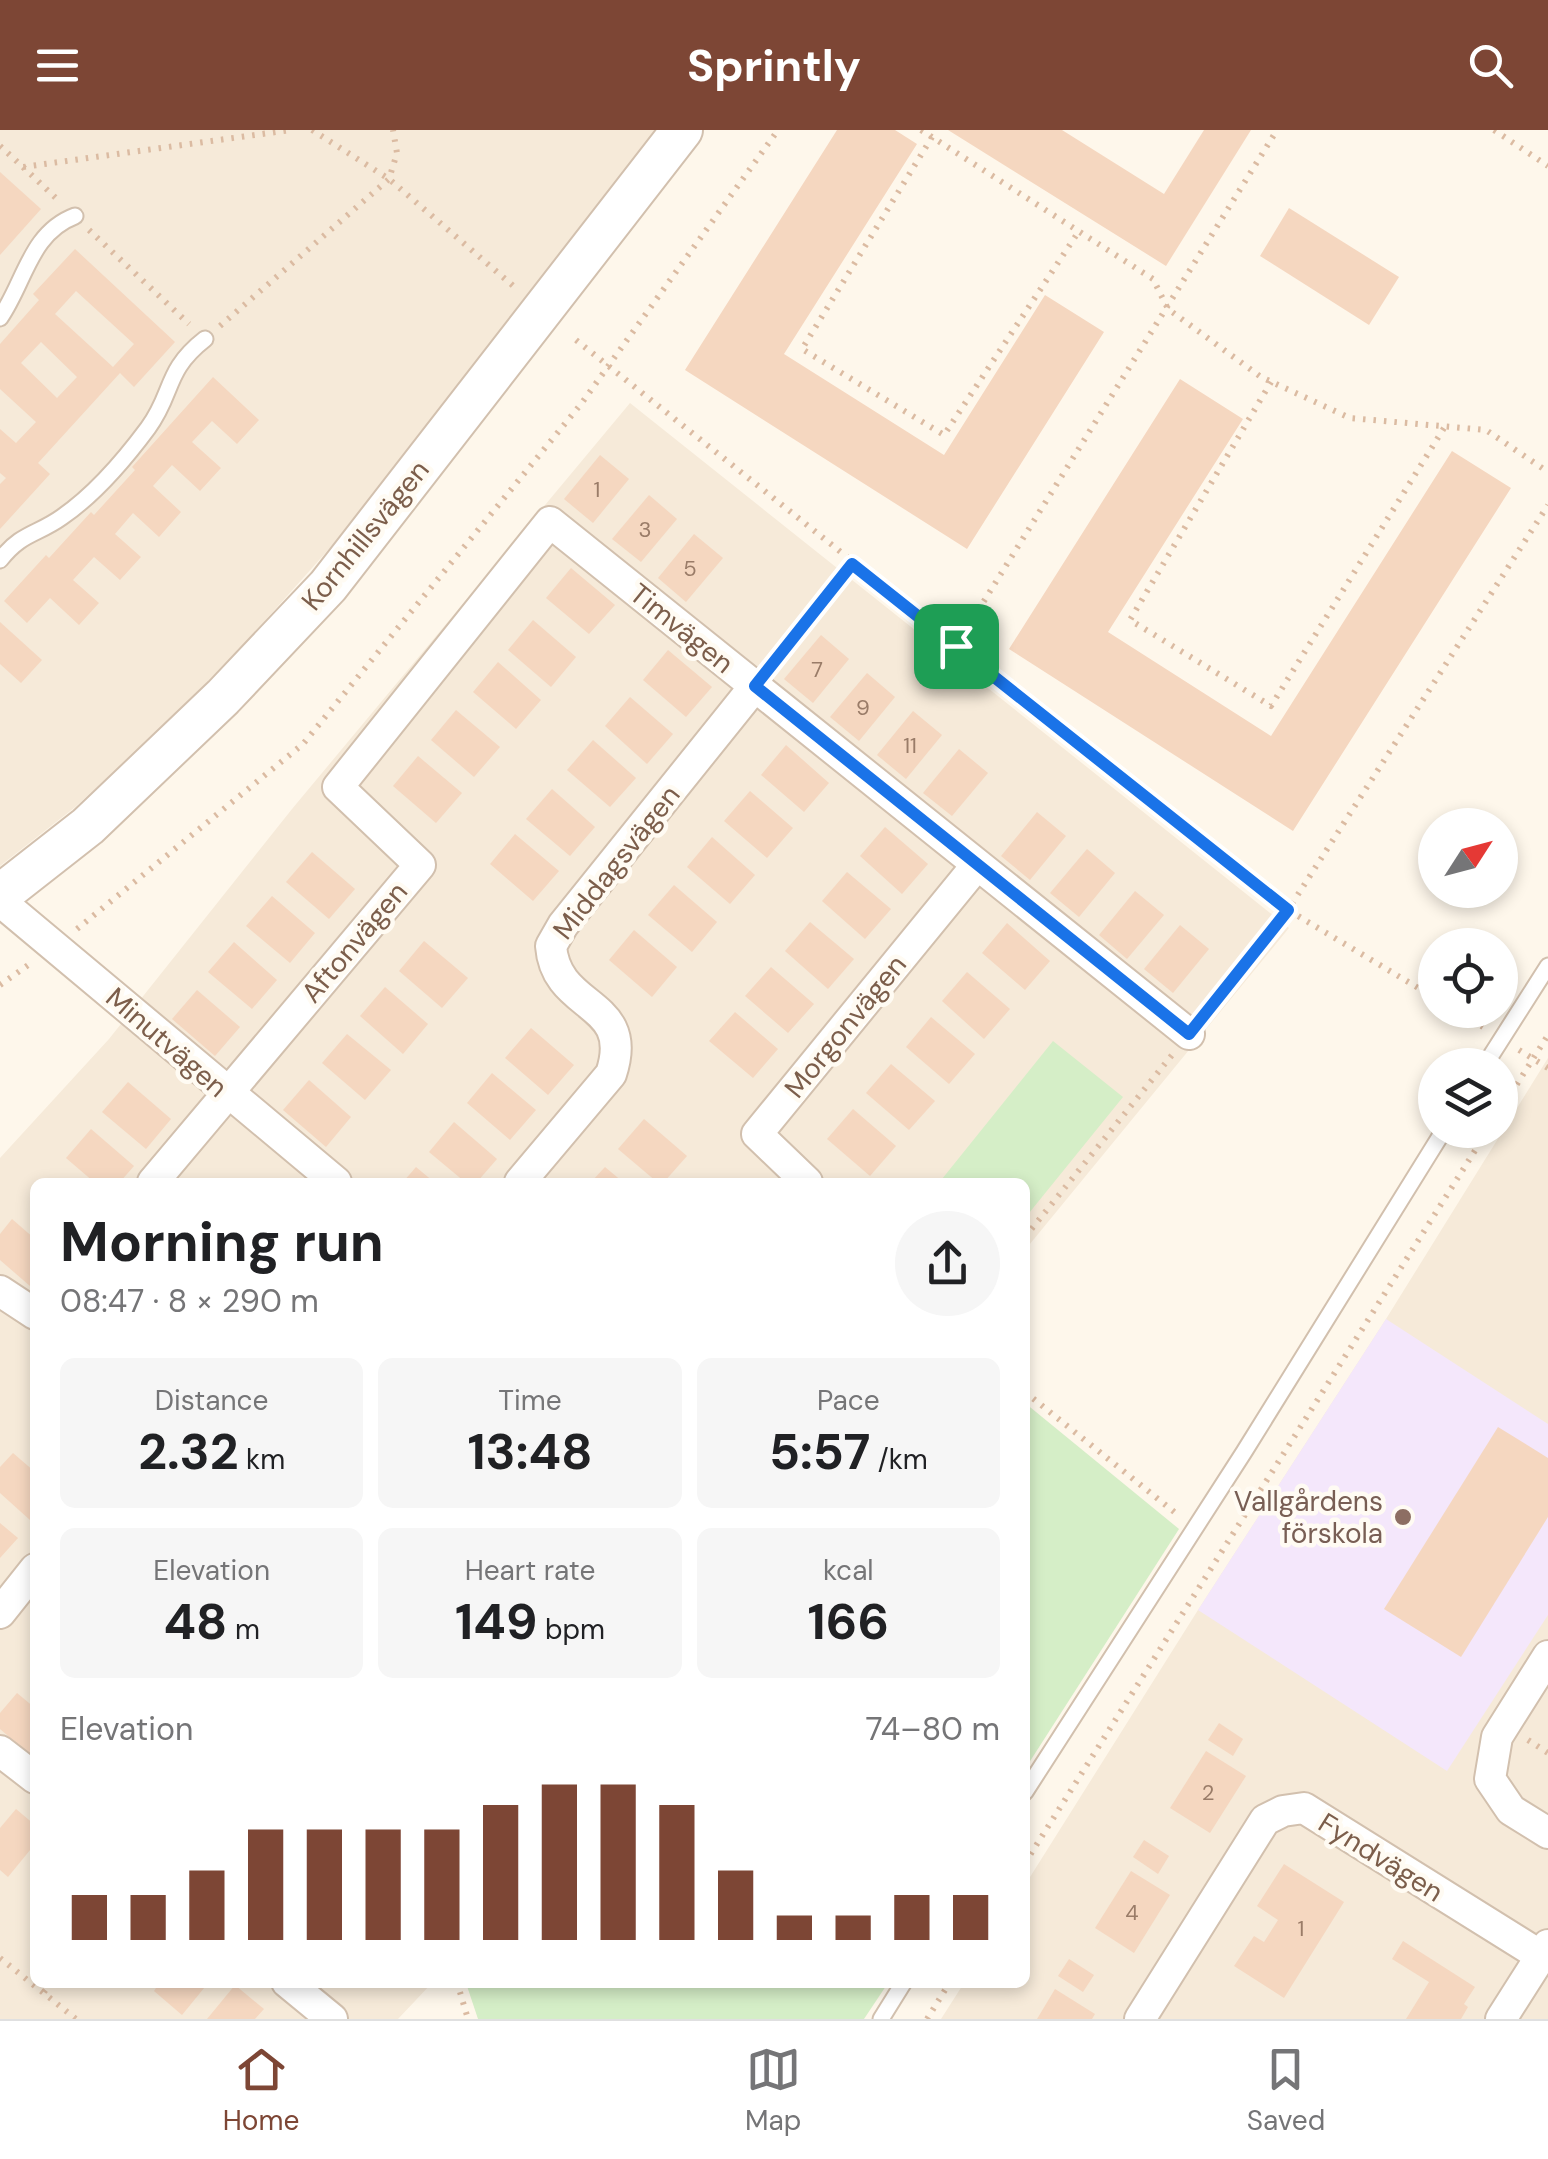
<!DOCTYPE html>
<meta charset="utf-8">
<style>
body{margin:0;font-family:"DM Sans",sans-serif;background:#f6f6f6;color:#202124;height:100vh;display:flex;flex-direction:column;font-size:38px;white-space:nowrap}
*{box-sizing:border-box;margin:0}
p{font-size:32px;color:#757577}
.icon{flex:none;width:55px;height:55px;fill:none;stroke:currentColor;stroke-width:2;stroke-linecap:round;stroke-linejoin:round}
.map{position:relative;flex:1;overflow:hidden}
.details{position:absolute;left:30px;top:1048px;width:1000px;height:810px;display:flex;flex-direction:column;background:#fff;border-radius:15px;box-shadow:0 5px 15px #0003}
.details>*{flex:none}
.needle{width:65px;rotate:54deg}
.fabs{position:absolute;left:1418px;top:678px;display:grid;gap:20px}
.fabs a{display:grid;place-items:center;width:100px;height:100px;border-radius:50%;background:#fff;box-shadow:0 5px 15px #0003;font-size:50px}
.pin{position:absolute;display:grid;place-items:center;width:85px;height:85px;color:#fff;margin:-42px;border-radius:20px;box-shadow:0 5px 15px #0006}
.round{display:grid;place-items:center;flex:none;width:105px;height:105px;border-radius:52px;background:#f6f6f6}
.overview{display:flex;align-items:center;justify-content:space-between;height:170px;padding:0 30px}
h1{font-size:55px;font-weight:700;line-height:75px}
.figures{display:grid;grid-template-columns:repeat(3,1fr);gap:15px;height:170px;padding:10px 30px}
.figures div{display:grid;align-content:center;border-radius:15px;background:#f6f6f6;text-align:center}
.figures b{font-size:50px;font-weight:700}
.figures small{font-size:28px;font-weight:400}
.figures p{font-size:28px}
.chart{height:280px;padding:20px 30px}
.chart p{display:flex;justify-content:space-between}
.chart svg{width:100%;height:180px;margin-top:10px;stroke:#7d4635;stroke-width:6}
header{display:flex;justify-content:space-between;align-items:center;height:130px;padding:0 30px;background:#7d4635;color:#fff;font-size:45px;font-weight:700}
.tab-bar{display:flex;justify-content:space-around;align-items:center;height:140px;border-top:2px solid #e0e0e0;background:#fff;font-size:28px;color:#757577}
.tab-bar a{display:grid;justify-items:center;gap:5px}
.tab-bar .active{color:#7d4635}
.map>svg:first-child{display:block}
.residential{fill:#f6ead9}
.education{fill:#f4e7fb}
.green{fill:#d5eec7}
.building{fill:#f5d7c0;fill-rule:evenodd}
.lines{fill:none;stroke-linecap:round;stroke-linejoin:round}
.service-casing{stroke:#d2c0ae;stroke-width:19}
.minor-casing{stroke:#d2c0ae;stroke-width:34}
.tertiary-casing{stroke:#d2c0ae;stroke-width:44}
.path{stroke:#dbbba2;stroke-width:6;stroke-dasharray:2.5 8;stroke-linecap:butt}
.service{stroke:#fff;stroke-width:15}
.minor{stroke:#fff;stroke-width:30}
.tertiary{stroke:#fff;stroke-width:40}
.route-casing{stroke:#fff;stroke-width:20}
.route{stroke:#1a73e8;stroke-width:12}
.education-dot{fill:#8d6e63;stroke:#fffbf3;stroke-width:4}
.labels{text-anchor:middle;stroke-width:9;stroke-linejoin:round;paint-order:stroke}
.number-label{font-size:22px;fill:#9a7c68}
.street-label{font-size:28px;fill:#7c5e4b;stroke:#fffbf3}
.education-label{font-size:28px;fill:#785e54;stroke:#fffbf3;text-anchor:end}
</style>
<header><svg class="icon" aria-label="menu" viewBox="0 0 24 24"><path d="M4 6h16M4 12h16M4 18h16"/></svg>Sprintly<svg class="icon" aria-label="search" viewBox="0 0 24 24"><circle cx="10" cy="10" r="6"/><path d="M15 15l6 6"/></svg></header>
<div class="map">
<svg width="1548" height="1889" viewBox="0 0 1548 1889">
<rect width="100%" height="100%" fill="#fef7eb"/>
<g class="residential">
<polygon points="0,0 656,0 547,150 434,296 337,410 245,513 161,599 74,678 0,736"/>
<polygon points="630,273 1289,798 1025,1120 1025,1052 35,1052 35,1852 432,1853 398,1889 0,1889 0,1028 109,909 292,679"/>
<polygon points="1548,928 1548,1889 941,1889 964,1853 1025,1852 1025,1755 1198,1480 1386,1189"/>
</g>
<polygon class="education" points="1386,1189 1548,1294 1548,1485 1447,1641 1198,1480"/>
<g class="green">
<polygon points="1053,911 1123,967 1025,1088 1025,1052 946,1052 942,1049"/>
<polygon points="1025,1273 1179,1399 1025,1639"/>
<polygon points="466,1853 466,1852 888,1853 864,1889 478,1889"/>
</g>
<g class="building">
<polygon points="837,0 895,0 917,14 784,224 944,325 1045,165 1104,202 967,419 685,240"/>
<polygon points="948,0 1062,0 1164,64 1204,0 1251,0 1166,136"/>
<polygon points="0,42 41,79 0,125"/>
<polygon points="1289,78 1399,147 1369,195 1260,126"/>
<path d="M75 119 175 212 134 257 120 243 38 333 50 344 0 399V354L6 348 0 343V299L16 313 36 292 0 259V214L39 170 33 164ZM76 161 134 214 113 237 55 184ZM41 212 77 247 57 268 21 233Z"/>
<polygon points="213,247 259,290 237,314 212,291 192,312 221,338 200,361 172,335 153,356 181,382 159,407 133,383 115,404 141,427 120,450 94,427 73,450 99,473 79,495 50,468 27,493 4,471 46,425 49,428 91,382 94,385 135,340 132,337"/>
<polygon points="1180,249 1243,289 1108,502 1271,606 1452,321 1511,358 1293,701 1009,519"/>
<polygon points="600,325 629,349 593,393 564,369"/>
<polygon points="649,365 677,389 641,432 612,409"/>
<polygon points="694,404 723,428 686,472 658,448"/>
<polygon points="571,438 615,475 589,504 546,468"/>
<polygon points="533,490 576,527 551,557 508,520"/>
<polygon points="0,492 42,530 21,553 0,534"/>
<polygon points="821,505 849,529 813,573 784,549"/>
<polygon points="668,520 712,557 686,587 643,550"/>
<polygon points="498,532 541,570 516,599 473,562"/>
<polygon points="867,543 895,567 859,611 830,587"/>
<polygon points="630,567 673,604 647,634 605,596"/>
<polygon points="456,580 500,617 474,647 431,610"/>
<polygon points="913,581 942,605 906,649 877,625"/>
<polygon points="593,610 636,648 610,677 567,640"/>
<polygon points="786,615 829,653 804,682 761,645"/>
<polygon points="959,619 988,643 952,686 923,663"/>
<polygon points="418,626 462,663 436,693 393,656"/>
<polygon points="552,659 595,697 570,726 526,689"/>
<polygon points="750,661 793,698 767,728 724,691"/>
<polygon points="1037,682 1066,706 1030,750 1001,726"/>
<polygon points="885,697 928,734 902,764 860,726"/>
<polygon points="515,704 559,741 533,771 490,734"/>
<polygon points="712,707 755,745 730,774 687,737"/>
<polygon points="1087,719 1115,743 1079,787 1050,763"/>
<polygon points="312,722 355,759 329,789 286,752"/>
<polygon points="847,742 891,779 865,809 822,771"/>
<polygon points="674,755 717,792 692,822 648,785"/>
<polygon points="1135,761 1164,785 1127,829 1099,805"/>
<polygon points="272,766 315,803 290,833 246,796"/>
<polygon points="810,792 854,829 828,859 785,821"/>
<polygon points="1007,793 1050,831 1025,860 982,823"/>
<polygon points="1180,795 1209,819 1173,863 1144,839"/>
<polygon points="634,800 677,837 652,867 609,830"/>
<polygon points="424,811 468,848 442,878 399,841"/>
<polygon points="234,812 277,850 252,879 208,842"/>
<polygon points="771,837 814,874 788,903 745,866"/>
<polygon points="967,842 1010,879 984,909 942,871"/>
<polygon points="385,857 428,894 403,924 360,886"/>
<polygon points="197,860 240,897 215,926 172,889"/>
<polygon points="735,882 778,919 753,948 709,911"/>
<polygon points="931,887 975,924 949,954 906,917"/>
<polygon points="531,898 574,935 548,965 505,928"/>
<polygon points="347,904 391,940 365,970 322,933"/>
<polygon points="891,934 935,971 909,1000 866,963"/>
<polygon points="492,943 536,980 510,1010 467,973"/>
<polygon points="309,950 351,987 326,1017 283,980"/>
<polygon points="128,952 171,989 146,1019 102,982"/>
<polygon points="853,979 896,1016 870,1046 827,1009"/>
<polygon points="644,989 687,1026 664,1052 657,1052 618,1019"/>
<polygon points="454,992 497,1029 477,1052 465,1052 429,1022"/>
<polygon points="91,999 134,1036 120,1052 94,1052 66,1028"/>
<polygon points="416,1037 434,1052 403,1052"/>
<polygon points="605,1037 623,1052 591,1052"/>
<polygon points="12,1089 35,1109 35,1150 30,1156 0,1130 0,1104"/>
<polygon points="1498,1297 1548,1328 1548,1387 1461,1527 1384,1479"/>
<polygon points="13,1323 35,1342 35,1384 30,1390 0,1363 0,1337"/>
<polygon points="0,1393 18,1408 0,1428"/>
<polygon points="17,1563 35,1578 35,1629 0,1599 0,1583"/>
<polygon points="1219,1593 1243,1609 1233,1626 1208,1610"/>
<polygon points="1206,1621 1246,1646 1210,1703 1170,1678"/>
<polygon points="16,1679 35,1695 35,1714 8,1747 0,1740 0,1698"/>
<polygon points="1144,1710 1169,1726 1158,1744 1133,1727"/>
<polygon points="1284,1734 1344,1772 1284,1868 1234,1836 1254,1806 1264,1812 1278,1790 1257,1776"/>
<polygon points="1131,1741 1170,1765 1134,1823 1095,1798"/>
<polygon points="1403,1811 1475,1857 1464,1874 1468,1877 1461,1889 1406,1889 1429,1852 1392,1829"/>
<polygon points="1069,1829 1094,1845 1083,1862 1058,1846"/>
<polygon points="160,1852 209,1852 182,1885 154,1861"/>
<polygon points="235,1855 264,1879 255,1889 207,1889"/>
<polygon points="1055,1859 1095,1884 1092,1889 1037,1889"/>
</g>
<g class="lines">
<g class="service-casing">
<g id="service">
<path d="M0 188C25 152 30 103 75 86"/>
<path d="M0 430C22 402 37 405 62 387 94 365 125 329 148 298 174 263 164 241 205 209"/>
<polyline points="1485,935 1548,836"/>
<polyline points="1025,1662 1244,1322 1444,1000"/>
<polyline points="881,1889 904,1852"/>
</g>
</g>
<g class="minor-casing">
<g id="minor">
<polyline points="0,771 336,1052"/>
<polyline points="153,1052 420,735 338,657 550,392 1189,904"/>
<path d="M520 1052 611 944C636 869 556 882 551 816L563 795 755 556"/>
<polyline points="807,1052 757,1004 977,735"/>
<polyline points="0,1161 35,1184"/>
<polyline points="0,1483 35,1439"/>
<polyline points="1548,1526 1497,1607 1490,1649 1511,1680 1548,1703"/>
<polyline points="0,1621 35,1648"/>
<polyline points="287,1852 332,1889"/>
<polyline points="1140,1889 1265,1690 1283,1681 1304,1678 1541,1826"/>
<polyline points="1501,1889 1548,1815"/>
</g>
</g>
<g class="tertiary-casing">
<polyline id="tertiary" points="0,765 88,696 223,567 328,456 682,0"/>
</g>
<g class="path">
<polyline points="312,0 389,49 518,160"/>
<polyline points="921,0 1153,149 1168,179 1261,247 1350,288 1486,300 1548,342"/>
<polyline points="1494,0 1548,36"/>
<polyline points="932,7 802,219 944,305 1079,101"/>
<polyline points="0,16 23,37 291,0"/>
<polyline points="23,37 58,70"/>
<polyline points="89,100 189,194"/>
<polyline points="220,196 389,49 397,23 393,0"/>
<polyline points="576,210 1288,780 1435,868"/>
<polyline points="1271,252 1130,490 1271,576 1444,298"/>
<polyline points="956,516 1277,0"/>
<polyline points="772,535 852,434"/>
<polyline points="77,799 303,614 581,274 778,0"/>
<polyline points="0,855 31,833"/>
<polyline points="1454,880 1483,897"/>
<polyline points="1208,881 1288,780 1548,375"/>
<polyline points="1519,920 1548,938"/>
<polyline points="1500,981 1548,905"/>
<polyline points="1025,1107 1172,925"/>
<polyline points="1025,1262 1178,1385"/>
<polyline points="1528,1610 1548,1623"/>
<polyline points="1025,1733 1488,1000"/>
<polyline points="0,1828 76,1889"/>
<polyline points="457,1852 468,1889"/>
<polyline points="44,1862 52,1852"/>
<polyline points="927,1889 950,1852"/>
</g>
<use href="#service" class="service"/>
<use href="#minor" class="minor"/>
<use href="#tertiary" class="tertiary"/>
</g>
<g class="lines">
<g class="route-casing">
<polygon id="route" points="852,434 1288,780 1189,904 755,556"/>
</g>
<use href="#route" class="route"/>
</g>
<circle class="education-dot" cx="1403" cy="1387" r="10"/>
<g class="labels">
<g class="number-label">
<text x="597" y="367">1</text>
<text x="645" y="407">3</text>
<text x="690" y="446">5</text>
<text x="817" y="547">7</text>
<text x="863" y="585">9</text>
<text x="910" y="623">11</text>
<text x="1208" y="1670">2</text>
<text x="1132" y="1790">4</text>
<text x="1301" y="1806">1</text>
</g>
<g class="street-label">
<text transform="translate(365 405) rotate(-51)" y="10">Kornhillsvägen</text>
<text transform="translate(682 498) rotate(39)" y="10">Timvägen</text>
<text transform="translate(616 732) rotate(-52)" y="10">Middagsvägen</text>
<text transform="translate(354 812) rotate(-50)" y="10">Aftonvägen</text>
<text transform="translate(845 896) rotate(-51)" y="10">Morgonvägen</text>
<text transform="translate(167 912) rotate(41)" y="10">Minutvägen</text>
<text transform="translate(1381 1727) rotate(32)" y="10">Fyndvägen</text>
</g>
<g class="education-label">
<text x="1383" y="1381">Vallgårdens<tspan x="1383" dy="32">förskola</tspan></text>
</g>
</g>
</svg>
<div class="fabs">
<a><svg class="needle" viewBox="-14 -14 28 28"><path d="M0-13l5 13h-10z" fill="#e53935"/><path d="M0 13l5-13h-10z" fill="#757577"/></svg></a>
<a><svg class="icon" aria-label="locate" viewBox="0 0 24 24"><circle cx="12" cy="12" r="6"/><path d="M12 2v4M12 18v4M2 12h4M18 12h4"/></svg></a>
<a><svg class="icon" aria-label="layers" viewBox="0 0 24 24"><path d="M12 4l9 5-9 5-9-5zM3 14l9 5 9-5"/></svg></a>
</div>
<div class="pin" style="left:956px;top:516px;background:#1e9e55"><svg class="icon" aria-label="arrive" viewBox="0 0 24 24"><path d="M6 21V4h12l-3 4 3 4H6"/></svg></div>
<section class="details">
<div class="overview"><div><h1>Morning run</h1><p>08:47 · 8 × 290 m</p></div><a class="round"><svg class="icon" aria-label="share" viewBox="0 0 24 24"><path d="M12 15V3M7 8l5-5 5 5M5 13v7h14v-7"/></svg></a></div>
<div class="figures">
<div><p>Distance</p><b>2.32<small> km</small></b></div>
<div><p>Time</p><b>13:48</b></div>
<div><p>Pace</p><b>5:57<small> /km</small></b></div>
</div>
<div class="figures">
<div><p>Elevation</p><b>48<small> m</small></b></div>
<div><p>Heart rate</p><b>149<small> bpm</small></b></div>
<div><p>kcal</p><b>166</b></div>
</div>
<div class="chart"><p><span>Elevation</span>74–80 m</p>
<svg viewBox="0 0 160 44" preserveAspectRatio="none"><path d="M5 44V33M15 44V33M25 44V27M35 44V17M45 44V17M55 44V17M65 44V17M75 44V11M85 44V6M95 44V6M105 44V11M115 44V27M125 44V38M135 44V38M145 44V33M155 44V33"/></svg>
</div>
</section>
</div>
<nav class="tab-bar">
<a class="active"><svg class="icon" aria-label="home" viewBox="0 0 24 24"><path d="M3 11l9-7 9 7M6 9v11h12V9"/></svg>Home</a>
<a><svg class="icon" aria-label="map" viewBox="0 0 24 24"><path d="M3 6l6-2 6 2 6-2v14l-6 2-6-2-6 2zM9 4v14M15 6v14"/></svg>Map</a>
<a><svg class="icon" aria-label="saved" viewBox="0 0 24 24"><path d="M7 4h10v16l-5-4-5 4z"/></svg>Saved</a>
</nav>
